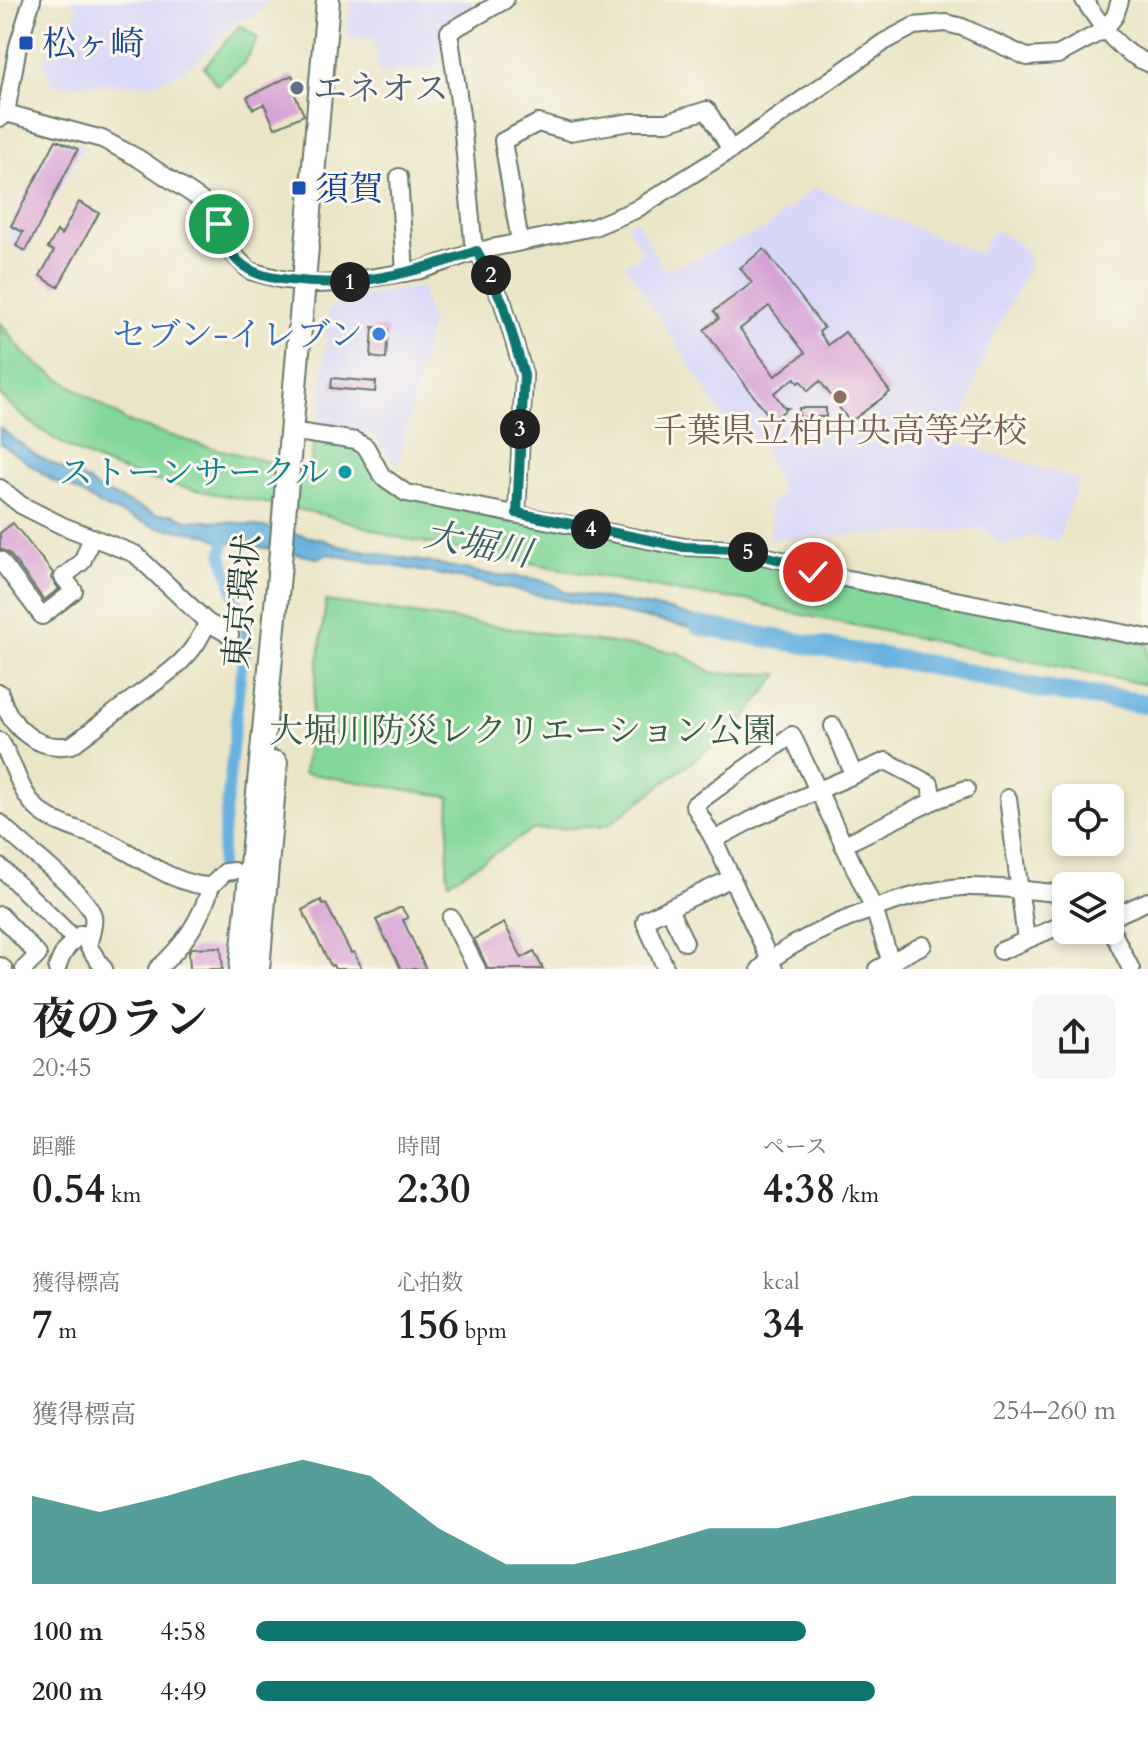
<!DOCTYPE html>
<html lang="ja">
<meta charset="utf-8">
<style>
body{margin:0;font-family:Cardo,"Noto Serif JP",serif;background:#f6f6f6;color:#222;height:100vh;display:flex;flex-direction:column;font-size:30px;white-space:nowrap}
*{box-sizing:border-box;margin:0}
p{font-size:26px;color:#767676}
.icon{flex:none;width:44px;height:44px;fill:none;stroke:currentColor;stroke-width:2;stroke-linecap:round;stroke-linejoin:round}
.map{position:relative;height:969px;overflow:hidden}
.drawer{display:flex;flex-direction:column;background:#fff;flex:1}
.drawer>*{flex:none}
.controls{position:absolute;left:1052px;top:784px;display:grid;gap:16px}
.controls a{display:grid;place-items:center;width:72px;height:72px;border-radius:12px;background:#fff;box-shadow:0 4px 12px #0003;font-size:40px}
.pin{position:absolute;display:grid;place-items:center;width:68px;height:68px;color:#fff;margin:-34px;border:4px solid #fff;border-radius:50%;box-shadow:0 2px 8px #0007}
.km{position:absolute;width:40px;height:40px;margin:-20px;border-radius:50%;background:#222;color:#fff;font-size:22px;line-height:40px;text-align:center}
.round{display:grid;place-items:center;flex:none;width:84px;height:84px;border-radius:12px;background:#f6f6f6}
.head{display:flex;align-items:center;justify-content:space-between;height:136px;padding:0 32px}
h1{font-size:44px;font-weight:700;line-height:60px}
.stats{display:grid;grid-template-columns:repeat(3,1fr);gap:12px;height:136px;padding:8px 32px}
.stats div{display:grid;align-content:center}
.stats b{font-size:40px;font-weight:700}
.stats small{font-size:22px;font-weight:400}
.stats p{font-size:22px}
.chart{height:224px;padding:16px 32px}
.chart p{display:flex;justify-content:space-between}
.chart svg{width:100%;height:144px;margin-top:8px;fill:#0f766e;opacity:.7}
ul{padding:0 32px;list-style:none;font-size:26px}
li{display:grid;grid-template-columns:128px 96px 1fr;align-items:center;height:60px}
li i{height:20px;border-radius:10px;background:#0f766e}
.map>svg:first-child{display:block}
.built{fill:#d9d7f8}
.green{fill:#82d79a;stroke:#508a67;stroke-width:2}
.water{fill:#66b1df;stroke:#42778a;stroke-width:2}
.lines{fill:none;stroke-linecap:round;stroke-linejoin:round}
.canal{stroke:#66b1df;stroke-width:11}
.river{stroke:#66b1df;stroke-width:20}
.building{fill:#d7a1d4;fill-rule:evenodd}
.minor-casing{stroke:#667867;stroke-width:20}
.highway-casing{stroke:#667867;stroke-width:26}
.minor{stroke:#fff;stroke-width:16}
.highway{stroke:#fff;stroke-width:22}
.route-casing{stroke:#fff;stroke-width:16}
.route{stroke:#0f766e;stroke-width:10}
.transit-dot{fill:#1a4fb4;stroke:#fbf7ec;stroke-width:3}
.service-dot{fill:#5c6f8a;stroke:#fbf7ec;stroke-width:3}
.shop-dot{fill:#3f7fe0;stroke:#fbf7ec;stroke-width:3}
.education-dot{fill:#8d6e63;stroke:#fbf7ec;stroke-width:3}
.culture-dot{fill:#0f9aa8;stroke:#fbf7ec;stroke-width:3}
.labels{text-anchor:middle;stroke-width:6;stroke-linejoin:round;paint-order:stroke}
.transit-label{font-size:34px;fill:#164399;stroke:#fbf7ec;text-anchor:start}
.service-label{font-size:34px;fill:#4e5e75;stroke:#fbf7ec;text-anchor:start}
.shop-label{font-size:34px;fill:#366cbe;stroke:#fbf7ec;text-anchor:end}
.education-label{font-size:34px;fill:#785e54;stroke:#fbf7ec}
.culture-label{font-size:34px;fill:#0d838f;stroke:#fbf7ec;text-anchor:end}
.street-label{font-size:34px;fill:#1f3d34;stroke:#fbf7ec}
.park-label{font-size:34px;fill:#335c48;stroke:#fbf7ec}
.water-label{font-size:36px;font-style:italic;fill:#346067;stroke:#fbf7ec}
</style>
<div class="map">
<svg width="1148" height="969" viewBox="0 0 1148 969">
<rect width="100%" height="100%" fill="#fbf7ec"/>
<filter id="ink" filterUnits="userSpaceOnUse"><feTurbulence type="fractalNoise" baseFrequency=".0125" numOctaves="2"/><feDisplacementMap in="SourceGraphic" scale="16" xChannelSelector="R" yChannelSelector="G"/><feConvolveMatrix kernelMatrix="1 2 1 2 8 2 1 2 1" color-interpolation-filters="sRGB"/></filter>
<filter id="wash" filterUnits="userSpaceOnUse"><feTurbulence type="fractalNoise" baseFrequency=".006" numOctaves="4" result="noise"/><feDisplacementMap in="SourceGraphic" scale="32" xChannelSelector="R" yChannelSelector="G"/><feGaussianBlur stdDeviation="1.8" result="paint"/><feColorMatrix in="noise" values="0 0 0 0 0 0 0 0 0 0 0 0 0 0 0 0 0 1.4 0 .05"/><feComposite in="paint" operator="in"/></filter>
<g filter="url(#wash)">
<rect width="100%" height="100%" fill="#ebe5c7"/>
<g class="built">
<polygon points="70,0 269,0 254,17 237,21 204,55 181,72 152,84 52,85 43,61 46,54 79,9"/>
<polygon points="351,0 471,0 474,13 442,29 438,68 379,72 374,39 347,38"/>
<polygon points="55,138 84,145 26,254 12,245 9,227"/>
<polygon points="815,187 979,254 995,229 1022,247 1032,260 985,354 955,442 1079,480 1058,541 1034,536 1003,546 984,529 770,539 770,504 782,492 758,439 740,443 625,264 643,254 626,224 636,220 665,271 765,229"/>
<polygon points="421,287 431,324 398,467 372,434 320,421 328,311 343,298"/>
</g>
<g class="green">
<polygon points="240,25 258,38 245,62 217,85 204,67"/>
<path d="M0 322 24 353 40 366 128 422 201 445 310 472 314 438 355 444 384 483 1148 643V685L779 610 753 601 686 593 390 536C256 482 111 509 0 395Z"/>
<polygon points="326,601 679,653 714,673 779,674 738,727 607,826 532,830 449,882 447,872 450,797 304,773"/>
</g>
<path class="water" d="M0 428 37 456 88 481 97 489 155 514H173L187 520 231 522 263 527 324 540 339 546 469 570C495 580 544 571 564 592L670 610 724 627 723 635 469 580 328 554 317 558 239 543H222L208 535 156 527 104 507 72 488 55 482 0 443Z"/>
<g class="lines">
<polyline class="canal" points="220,867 241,671 246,649 246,632 222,555 226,531"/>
<polyline class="river" points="700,626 930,665 1041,689 1148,704"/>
</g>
<g id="blocks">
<g class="building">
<polygon points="292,75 297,86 292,88 304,115 275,128 264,104 253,109 247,97"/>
<polygon points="56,140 78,149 26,251 16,246 23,232 11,226"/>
<polygon points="79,202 99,213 58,287 40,276 54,251 48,248 57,231 61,235"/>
<path d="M764 249 824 328 819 332 828 345 845 332 890 392 850 422 820 381 808 391 801 381 798 383 795 378 774 393 785 408H788L772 420 704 330 719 318 714 311 752 283 740 268ZM769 306 805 353 775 376 740 329Z"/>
<polygon points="373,327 388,329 386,359 371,357"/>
<polygon points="332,378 376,382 375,392 331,388"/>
<rect x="799" y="408" width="27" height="9"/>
<polygon points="13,523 53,573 51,578 59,589 44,600 9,553 0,549 0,533"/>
<polygon points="321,900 323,905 326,904 351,953 354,952 362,969 335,969 333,965 331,966 302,910"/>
<polygon points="399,908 402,908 408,918 403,920 426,969 401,969 376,920"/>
<polygon points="504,923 522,958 534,951 543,969 488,969 474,939"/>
<polygon points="221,947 223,969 190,969 189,952 192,948"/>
</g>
</g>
</g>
<g filter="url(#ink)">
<use href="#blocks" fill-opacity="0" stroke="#667867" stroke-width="2"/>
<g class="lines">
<g class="minor-casing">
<g id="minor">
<polyline points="505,0 449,32 462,122 473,241 503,303 524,375 517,513"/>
<path d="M1084 0C1101 25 1118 52 1148 63"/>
<polyline points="6,113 102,139 138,158 201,200 219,224 229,250 250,271 280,279 316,284 338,283 421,270 477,251 594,227 635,210 731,150 884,42 914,26 946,23 962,27 1027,57 1058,55 1104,30 1115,16 1120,0"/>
<polyline points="1,118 6,113 18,46 32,0"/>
<polyline points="399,177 405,273"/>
<polyline points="520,242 503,141 538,123 570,132 631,122 667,122 707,110 731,150"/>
<polyline points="304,433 356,441 366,447 382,476 406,493 684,547 734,549 802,565 813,572 1148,638"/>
<polyline points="0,488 21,505 63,526 135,554 207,622"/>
<polyline points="0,560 42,616 74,591 63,577 82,562 92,537"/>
<path d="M0 693C9 726 36 752 72 745 94 729 116 711 138 695 166 675 195 657 207 622L230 635"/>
<polyline points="833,726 854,775"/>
<path d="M0 741C15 763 19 794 40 811 58 825 82 830 103 839 136 854 174 886 211 886L225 872 234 871"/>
<polyline points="1008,798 1026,940"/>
<path d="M0 823C19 845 87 892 93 916 95 925 90 937 88 946L104 969"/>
<polyline points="714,840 757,817 886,761 930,784 933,801 966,789"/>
<polyline points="843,845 933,801"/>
<polyline points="0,867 67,932"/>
<polyline points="669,909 685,942"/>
<polyline points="0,915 38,955 24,969"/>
<polyline points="451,918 477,969"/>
<polyline points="1110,918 1148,901"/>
<polyline points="1110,927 1131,969"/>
<polyline points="1001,951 1066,923"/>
<polyline points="0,966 4,969"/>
<path d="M57 969C61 954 68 944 81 934L89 935"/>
<path d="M157 969C184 946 201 920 211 886"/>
<polyline points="666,969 645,922 646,919 732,878"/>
<path d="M760 969C797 933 910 890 962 887 997 886 1032 891 1066 894"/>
<polyline points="774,969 714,840 694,805 792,735 874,909 893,969"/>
<polyline points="877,969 923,945"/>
</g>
</g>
<g class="highway-casing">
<g id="highway">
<polyline points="241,969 279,575 328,0"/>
<polyline points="258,969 276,763"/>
</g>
</g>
<use href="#minor" class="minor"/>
<use href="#highway" class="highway"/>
</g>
</g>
<g class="lines" filter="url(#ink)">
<g class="route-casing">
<path id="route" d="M219 224C224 237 228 252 239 262 253 275 271 278 290 280 355 289 416 272 477 251L503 303 524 375 517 513 684 547 734 549 802 565 813 572"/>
</g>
<use href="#route" class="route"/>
</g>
<g class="transit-dot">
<rect x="18" y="35" width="16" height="16" rx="4"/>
<rect x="291" y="180" width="16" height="16" rx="4"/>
</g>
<circle class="service-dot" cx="297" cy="88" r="8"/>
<circle class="shop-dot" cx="379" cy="334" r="8"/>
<circle class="education-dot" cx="840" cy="397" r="8"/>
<circle class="culture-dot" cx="345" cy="472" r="8"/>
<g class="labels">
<g class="transit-label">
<text x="42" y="55">松ヶ崎</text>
<text x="315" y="200">須賀</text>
</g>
<g class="service-label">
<text x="313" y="100">エネオス</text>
</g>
<g class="shop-label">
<text x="363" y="346">セブン-イレブン</text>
</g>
<g class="education-label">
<text x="840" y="442">千葉県立柏中央高等学校</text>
</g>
<g class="culture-label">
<text x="329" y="484">ストーンサークル</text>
</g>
<g class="street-label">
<text transform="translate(241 601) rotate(-85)" y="12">東京環状</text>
</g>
<g class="park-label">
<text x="523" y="742">大堀川防災レクリエーション公園</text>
</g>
<g class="water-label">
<text transform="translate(478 543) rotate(11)" y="13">大堀川</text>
</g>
</g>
</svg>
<div class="controls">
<a><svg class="icon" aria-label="locate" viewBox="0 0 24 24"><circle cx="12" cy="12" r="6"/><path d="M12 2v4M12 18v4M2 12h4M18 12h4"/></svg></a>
<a><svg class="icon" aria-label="layers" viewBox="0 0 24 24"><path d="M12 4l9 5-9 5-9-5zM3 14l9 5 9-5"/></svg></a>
</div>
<div class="pin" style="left:219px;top:224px;background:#1e9e55"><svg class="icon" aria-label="arrive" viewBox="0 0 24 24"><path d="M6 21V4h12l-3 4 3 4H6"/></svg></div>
<div class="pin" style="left:813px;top:572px;background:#d93025"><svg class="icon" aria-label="check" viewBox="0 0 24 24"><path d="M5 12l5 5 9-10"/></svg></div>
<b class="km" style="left:350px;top:282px">1</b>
<b class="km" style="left:491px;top:275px">2</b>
<b class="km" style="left:520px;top:429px">3</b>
<b class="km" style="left:591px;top:529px">4</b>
<b class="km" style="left:748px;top:552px">5</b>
</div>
<section class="drawer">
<div class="head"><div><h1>夜のラン</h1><p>20:45</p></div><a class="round"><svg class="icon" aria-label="share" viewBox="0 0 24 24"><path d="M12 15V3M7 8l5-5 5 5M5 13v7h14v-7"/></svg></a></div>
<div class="stats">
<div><p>距離</p><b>0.54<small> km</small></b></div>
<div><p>時間</p><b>2:30</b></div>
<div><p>ペース</p><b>4:38<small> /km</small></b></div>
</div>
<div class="stats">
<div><p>獲得標高</p><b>7<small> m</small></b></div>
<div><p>心拍数</p><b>156<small> bpm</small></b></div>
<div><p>kcal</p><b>34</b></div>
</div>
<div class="chart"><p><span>獲得標高</span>254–260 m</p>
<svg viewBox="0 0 160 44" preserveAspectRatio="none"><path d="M0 44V17L10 22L20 17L30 11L40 6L50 11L60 27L70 38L80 38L90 33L100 27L110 27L120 22L130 17L140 17L150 17L160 17V44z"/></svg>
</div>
<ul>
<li><b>100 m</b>4:58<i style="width:64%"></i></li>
<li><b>200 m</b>4:49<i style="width:72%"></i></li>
</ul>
</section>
